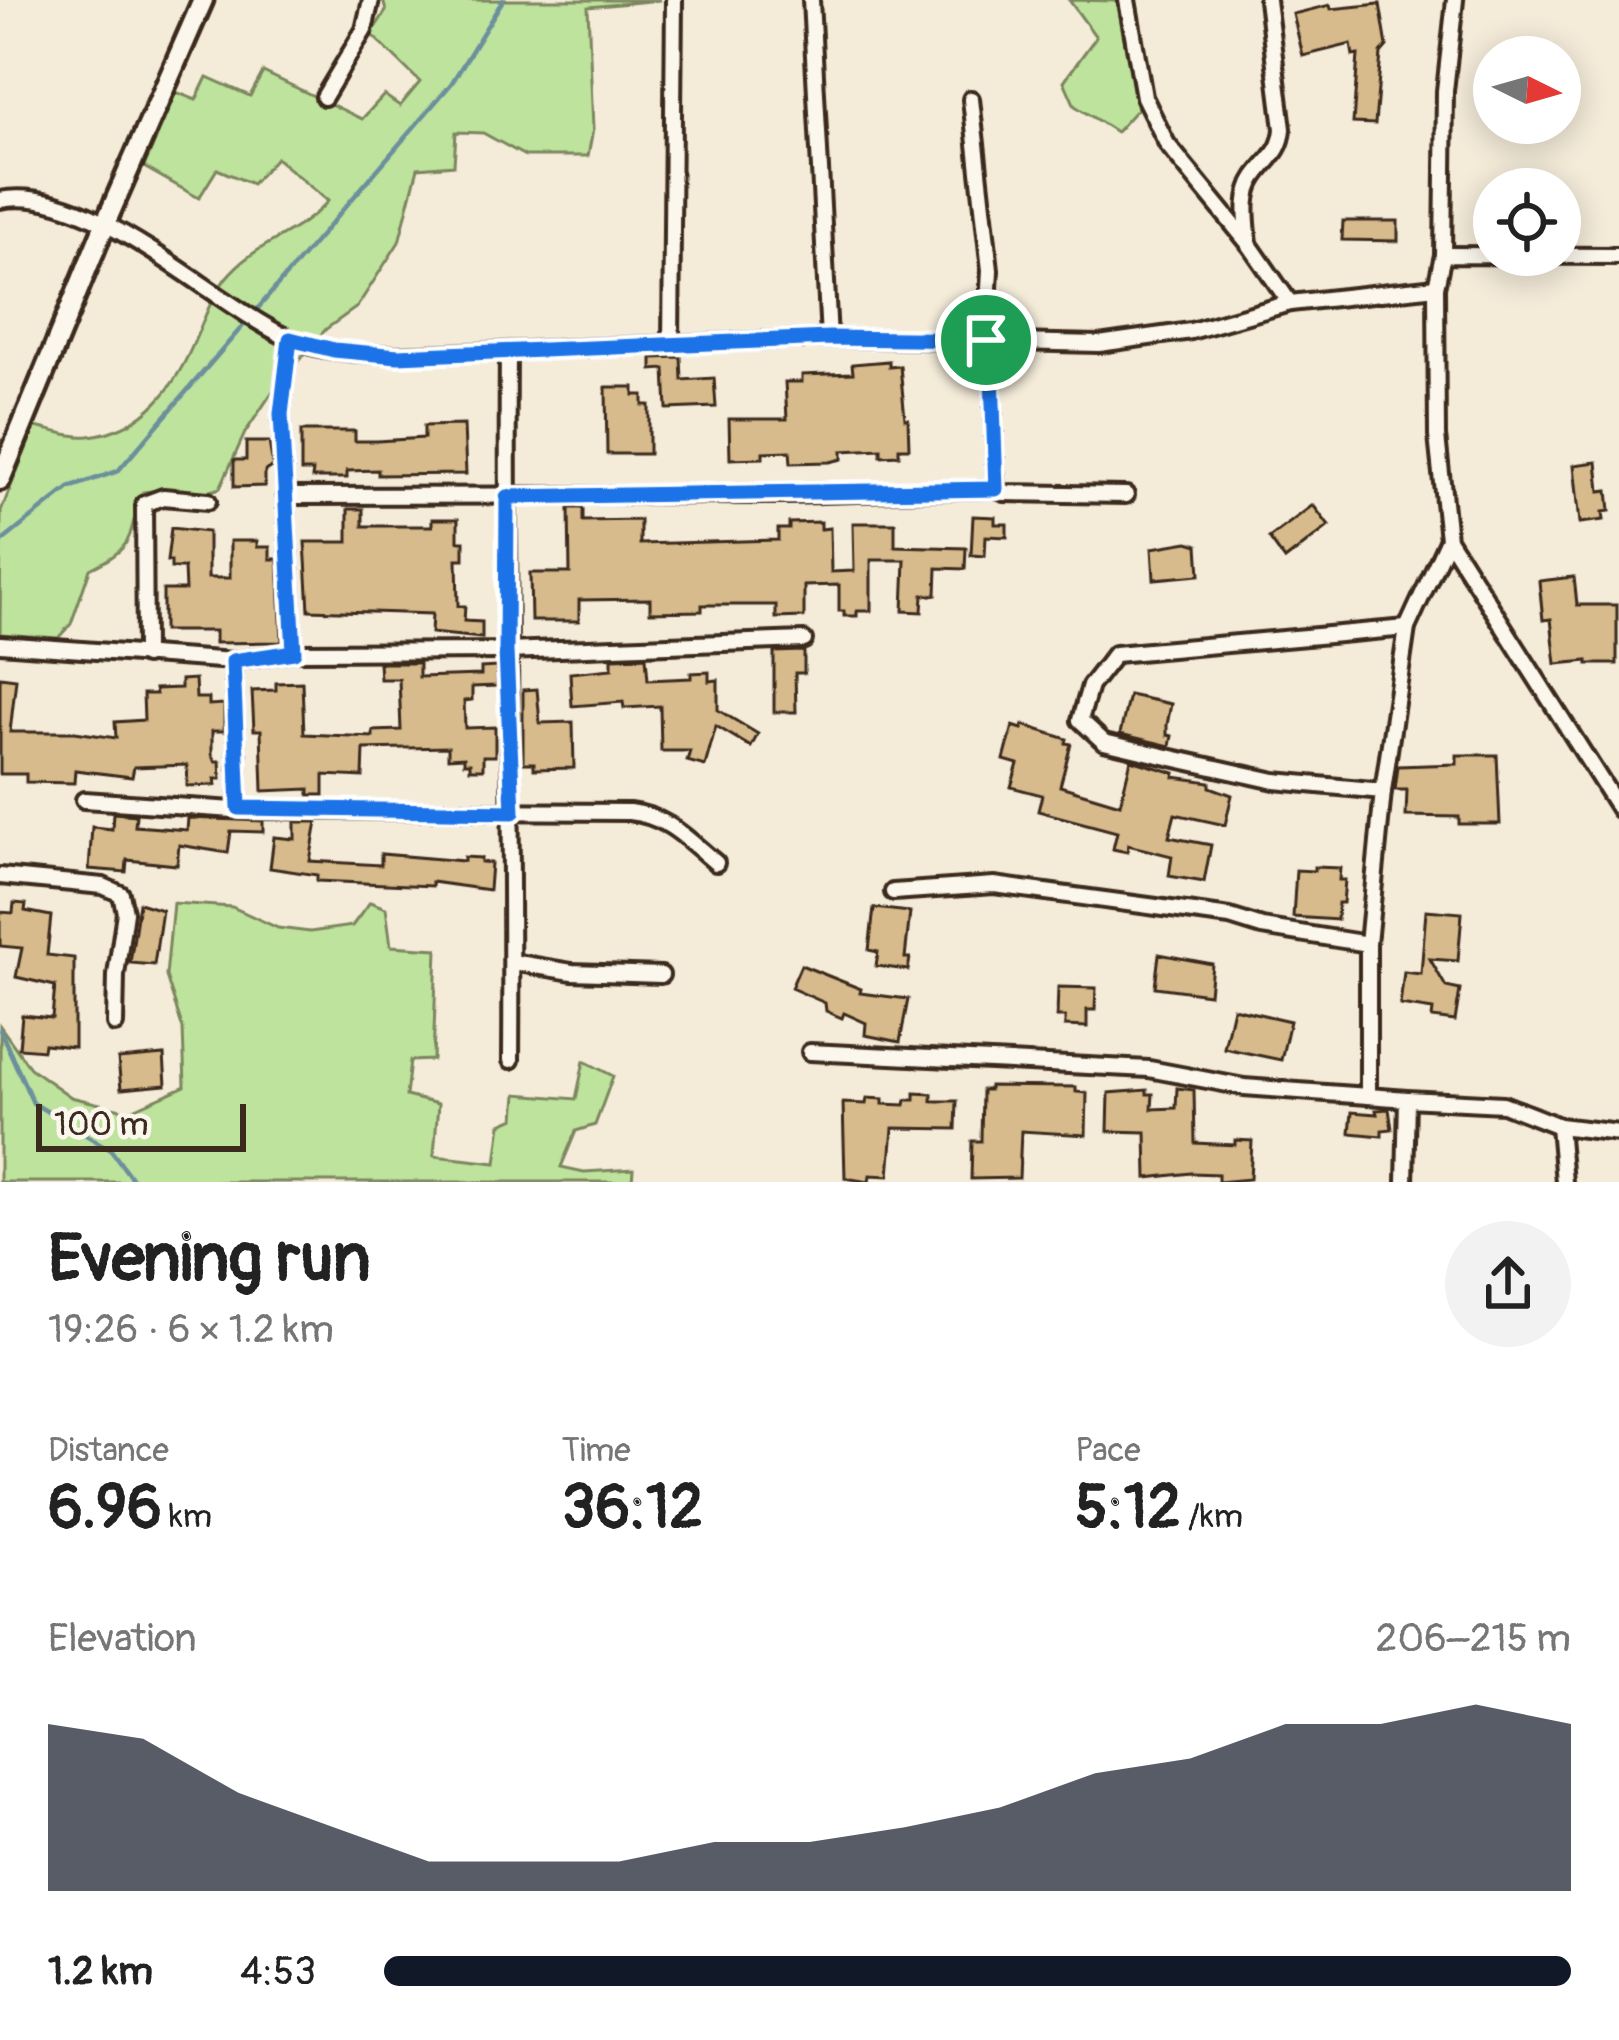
<!DOCTYPE html>
<meta charset="utf-8">
<style>
body{margin:0;font-family:Pangolin,sans-serif;background:#f2f2f2;color:#222;height:100vh;display:flex;flex-direction:column;font-size:45px;white-space:nowrap}
*{box-sizing:border-box;margin:0}
p{font-size:39px;color:#767676}
.icon{flex:none;width:66px;height:66px;fill:none;stroke:currentColor;stroke-width:2;stroke-linecap:round;stroke-linejoin:round}
.map{position:relative;height:1182px;overflow:hidden}
.drawer{display:flex;flex-direction:column;background:#fff;flex:1}
.drawer>*{flex:none}
.needle{width:78px;rotate:95deg}
.controls{position:absolute;left:1473px;top:36px;display:grid;gap:24px}
.controls a{display:grid;place-items:center;width:108px;height:108px;border-radius:50%;background:#fff;box-shadow:0 6px 30px #0003;font-size:60px}
.scale{position:absolute;left:36px;bottom:30px;width:210px;box-sizing:border-box;padding-left:12px;border:6px solid #3b2a1e;border-top:0;font-size:33px;line-height:42px;white-space:nowrap;color:#3b2a1e;-webkit-text-stroke:9px #fbf7ec;paint-order:stroke}
.pin{position:absolute;display:grid;place-items:center;width:102px;height:102px;color:#fff;margin:-51px;border:6px solid #fff;border-radius:50%;box-shadow:0 3px 12px #0007}
.round{display:grid;place-items:center;flex:none;width:126px;height:126px;border-radius:63px;background:#f2f2f2}
.head{display:flex;align-items:center;justify-content:space-between;height:204px;padding:0 48px}
h1{font-size:66px;font-weight:700;line-height:90px}
.stats{display:grid;grid-template-columns:repeat(3,1fr);gap:18px;height:204px;padding:12px 48px}
.stats div{display:grid;align-content:center}
.stats b{font-size:60px;font-weight:700}
.stats small{font-size:33px;font-weight:400}
.stats p{font-size:33px}
.chart{height:336px;padding:24px 48px}
.chart p{display:flex;justify-content:space-between}
.chart svg{width:100%;height:216px;margin-top:12px;fill:#111827;opacity:.7}
ul{padding:0 48px;list-style:none;font-size:39px}
li{display:grid;grid-template-columns:192px 144px 1fr;align-items:center;height:90px}
li i{height:30px;border-radius:15px;background:#111827}
.map>svg:first-child{display:block}
.green{fill:#bee39d;stroke:#7c865e;stroke-width:3}
.lines{fill:none;stroke-linecap:round;stroke-linejoin:round}
.stream{stroke:#6c909b;stroke-width:4.5}
.building{fill:#d7bb8c;stroke:#3b2a1e;stroke-width:3}
.street-casing{stroke:#3b2a1e;stroke-width:22}
.secondary-casing{stroke:#3b2a1e;stroke-width:27}
.street{stroke:#fbf7ec;stroke-width:14}
.secondary{stroke:#fbf7ec;stroke-width:18}
.route-casing{stroke:#fff;stroke-width:24}
.route{stroke:#1a73e8;stroke-width:15}
</style>
<div class="map">
<svg width="1619" height="1182" viewBox="0 0 1619 1182">
<rect width="100%" height="100%" fill="#f4ebd9"/>
<filter id="ink" filterUnits="userSpaceOnUse"><feTurbulence type="fractalNoise" baseFrequency=".00833" numOctaves="2"/><feDisplacementMap in="SourceGraphic" scale="24" xChannelSelector="R" yChannelSelector="G"/><feConvolveMatrix kernelMatrix="1 2 1 2 8 2 1 2 1" color-interpolation-filters="sRGB"/></filter>
<g filter="url(#ink)">
<g class="green">
<path d="M383 0H660L588 7 593 129 588 156H525L483 133 456 132 454 165 418 168 399 242 357 307 326 329 275 388 245 433 220 488C195 498 170 488 143 492 125 537 140 545 90 569L71 624 58 638 0 634 1 511 35 427C52 430 73 438 89 436 147 429 177 385 197 335 206 315 212 296 226 278 255 242 297 236 328 201L276 158 252 184 217 169 199 198 144 167 176 92 196 100 207 77 250 96 263 72 362 119 384 95 400 106 420 82 371 34 386 11Z"/>
<polygon points="1069,0 1117,1 1137,109 1116,132 1075,106 1064,81 1096,37"/>
<polygon points="370,902 386,908 391,946 437,949 433,1060 410,1061 406,1096 438,1104 434,1156 496,1163 501,1124 515,1118 517,1094 576,1099 584,1061 613,1076 595,1125 576,1131 561,1167 584,1172 633,1169 632,1182 0,1182 0,1026 30,1068 71,1097 129,1111 185,1086 183,1029 166,976 173,903 232,907 278,928 310,932 352,926"/>
</g>
<g class="lines">
<g class="stream">
<polyline points="0,543 69,488 118,471 451,84 503,0"/>
<polyline points="0,1030 33,1103 111,1150 134,1182"/>
</g>
</g>
<g class="building">
<polygon points="1380,4 1387,46 1381,53 1375,124 1353,123 1358,55 1353,56 1351,44 1303,56 1293,14 1330,5 1331,9"/>
<polygon points="1343,221 1398,221 1398,241 1342,240"/>
<polygon points="681,357 682,380 714,378 716,407 667,409 665,369 652,370 652,358"/>
<polygon points="889,361 889,367 900,366 905,419 908,419 909,448 899,448 899,455 881,456 881,449 842,451 842,459 830,462 791,463 790,451 763,452 763,458 730,459 729,419 787,419 785,382 802,382 802,375 853,373 852,364"/>
<polygon points="606,387 634,387 634,395 643,395 643,405 649,405 649,454 607,454"/>
<polygon points="464,425 466,474 378,475 378,470 347,471 347,478 312,478 313,471 301,471 301,431 355,431 355,441 377,441 424,438 424,426"/>
<polygon points="246,442 269,442 273,466 265,471 265,486 234,487 234,460 246,460"/>
<polygon points="1597,462 1600,491 1608,490 1610,511 1603,512 1604,520 1580,523 1574,465"/>
<polygon points="1313,505 1329,526 1285,560 1269,538"/>
<polygon points="569,508 583,508 583,521 640,520 640,544 778,540 778,529 789,529 789,523 821,522 821,529 830,528 831,572 854,571 853,523 895,523 895,546 966,548 965,569 937,568 936,595 923,595 922,612 903,611 905,560 871,560 871,611 857,611 857,616 844,616 844,611 839,611 839,585 804,586 804,617 776,618 776,605 702,605 702,611 650,612 650,599 579,600 579,621 531,621 530,573 570,573"/>
<polygon points="348,509 363,509 363,526 432,526 432,519 458,519 458,541 464,541 464,559 457,559 458,606 465,606 464,621 482,622 482,638 431,633 432,614 309,610 305,542 348,542"/>
<polygon points="973,516 995,517 995,524 1007,524 1007,537 986,536 985,556 971,555"/>
<polygon points="171,528 208,532 208,578 230,578 230,541 257,541 257,547 270,547 270,559 278,559 282,642 215,643 215,631 163,631 163,590 185,590 184,568 171,568 171,561 167,561"/>
<polygon points="1188,542 1198,545 1200,575 1154,579 1152,548"/>
<polygon points="1574,577 1577,605 1617,605 1617,664 1588,664 1588,661 1556,664 1551,619 1543,620 1539,581"/>
<polygon points="804,651 804,673 795,673 796,712 774,712 774,652"/>
<polygon points="646,657 648,680 691,678 691,673 709,672 709,681 718,680 718,710 758,734 751,747 716,726 705,766 687,761 690,751 661,751 660,706 624,708 623,702 572,706 570,673 612,669 612,658"/>
<polygon points="379,663 419,663 419,677 481,675 481,668 497,667 497,686 472,687 472,700 464,701 465,728 495,727 495,756 483,756 483,769 470,769 470,763 464,763 464,757 448,758 448,747 364,749 363,777 324,775 324,795 309,795 309,789 263,791 261,730 254,730 252,691 276,690 276,683 302,682 304,734 373,737 373,731 401,730 399,679 380,679"/>
<polygon points="0,677 16,679 10,732 75,732 116,738 115,722 144,720 143,694 156,694 155,689 181,688 181,680 195,679 196,698 209,698 209,705 224,704 224,731 212,731 212,754 215,761 220,761 221,779 215,779 216,785 187,786 187,765 134,767 132,777 75,770 74,783 26,782 26,774 0,774"/>
<polygon points="537,689 540,723 573,722 574,768 534,769 534,763 523,763 523,690"/>
<polygon points="1129,695 1171,704 1167,725 1167,735 1172,736 1170,746 1120,734"/>
<polygon points="1023,725 1067,739 1066,743 1071,744 1060,786 1120,804 1131,760 1175,773 1174,777 1210,782 1210,787 1232,795 1225,825 1175,814 1169,837 1211,845 1204,882 1169,876 1172,856 1128,845 1127,852 1113,849 1117,832 1038,811 1042,795 1011,787 1018,764 1004,760 1013,726 1022,729"/>
<polygon points="1457,755 1497,755 1500,824 1459,824 1459,817 1406,816 1407,790 1395,790 1398,766 1457,764"/>
<polygon points="113,813 136,815 135,826 187,830 188,818 263,821 263,832 231,831 228,853 179,845 177,865 127,860 126,872 89,869 92,827 112,829"/>
<polygon points="295,822 317,822 310,861 381,865 381,854 464,861 464,857 481,858 481,862 491,863 489,890 432,882 432,886 317,881 317,875 270,868 274,837 295,839"/>
<polygon points="1314,867 1340,868 1339,880 1345,880 1343,903 1338,903 1337,920 1293,917 1296,870 1314,871"/>
<polygon points="14,903 26,904 25,911 51,916 47,955 74,958 74,1047 44,1044 43,1050 19,1048 22,1015 52,1018 55,986 16,977 22,948 0,946 0,912 13,913"/>
<polygon points="139,903 162,910 154,965 130,963"/>
<polygon points="874,908 910,912 905,958 910,958 908,970 876,966 878,952 869,950"/>
<polygon points="1426,910 1462,913 1458,961 1430,959 1446,987 1460,990 1455,1021 1432,1018 1433,1010 1400,1005 1404,972 1421,974"/>
<polygon points="1159,954 1212,964 1209,994 1155,987"/>
<polygon points="801,965 861,989 860,993 908,999 900,1042 865,1035 866,1023 844,1013 842,1018 826,1011 825,1003 791,988"/>
<polygon points="1058,987 1096,988 1095,1010 1087,1010 1087,1027 1065,1026 1065,1017 1057,1017"/>
<polygon points="1233,1008 1290,1021 1281,1060 1224,1048"/>
<polygon points="164,1055 166,1085 121,1089 118,1059"/>
<polygon points="989,1086 1076,1087 1076,1092 1087,1093 1086,1135 1021,1131 1019,1178 971,1179 972,1141 981,1141 982,1090 989,1090"/>
<polygon points="1177,1088 1194,1090 1195,1143 1235,1145 1235,1140 1252,1141 1250,1179 1218,1182 1218,1174 1191,1173 1147,1178 1146,1132 1108,1131 1109,1093 1147,1090 1147,1094 1153,1094 1152,1109 1176,1108"/>
<polygon points="915,1093 932,1094 932,1101 957,1101 956,1129 893,1128 889,1176 870,1175 869,1182 845,1178 843,1103 866,1104 867,1098 883,1099 883,1104 905,1105 906,1100 915,1100"/>
<polygon points="1389,1109 1392,1129 1382,1130 1382,1136 1350,1133 1352,1112 1377,1114 1376,1110"/>
</g>
<g class="lines">
<g class="street-casing">
<g id="street">
<polyline points="811,0 829,338"/>
<polyline points="1127,0 1144,97 1167,144 1249,244 1290,303"/>
<polyline points="324,97 364,30 371,0"/>
<polyline points="971,99 990,270 986,340 992,375 996,489 1004,493 1126,495"/>
<path d="M0 200C90 183 208 300 288 338 321 353 362 353 398 355L829 338 1099 344 1191 331 1290 303 1436 287"/>
<path d="M1249 244C1247 222 1242 196 1255 177 1267 159 1281 153 1283 129L1267 0"/>
<polyline points="1443,255 1445,91 1455,0"/>
<polyline points="1619,256 1443,255 1436,287 1437,436 1448,539 1619,809"/>
<polyline points="290,339 281,414 294,652"/>
<polyline points="671,345 674,0"/>
<path d="M508 352C506 588 513 824 511 1060"/>
<polyline points="285,496 788,495 996,489"/>
<polyline points="0,644 233,661 294,652 506,651 804,640"/>
<polyline points="145,656 144,504 163,497 208,501"/>
<polyline points="233,661 239,808"/>
<polyline points="1383,791 1275,781 1172,758 1104,742 1080,720 1090,686 1115,654 1407,628"/>
<path d="M84 800 234 810 629 812C668 816 687 839 716 863"/>
<polyline points="0,876 103,886 121,894 125,912 116,975 115,1024"/>
<polyline points="893,892 994,885 1230,917 1262,927 1368,944"/>
<polyline points="512,962 572,972 661,975"/>
<polyline points="810,1052 1149,1069 1244,1087 1368,1096"/>
<polyline points="1407,1099 1503,1104 1559,1126 1619,1133"/>
<polyline points="1559,1126 1564,1182"/>
<polyline points="1405,1182 1407,1099 1368,1096 1368,944 1383,791 1407,628 1448,539"/>
</g>
</g>
<g class="secondary-casing">
<polyline id="secondary" points="0,480 105,224 203,0"/>
</g>
<use href="#street" class="street"/>
<use href="#secondary" class="secondary"/>
</g>
</g>
<g class="lines" filter="url(#ink)">
<g class="route-casing">
<polygon id="route" points="829,338 986,340 992,375 996,489 507,497 506,651 513,812 239,808 233,661 294,652 281,414 290,339 334,350 398,356"/>
</g>
<use href="#route" class="route"/>
</g>
</svg>
<div class="controls">
<a><svg class="needle" viewBox="-14 -14 28 28"><path d="M0-13l5 13h-10z" fill="#e53935"/><path d="M0 13l5-13h-10z" fill="#767676"/></svg></a>
<a><svg class="icon" aria-label="locate" viewBox="0 0 24 24"><circle cx="12" cy="12" r="6"/><path d="M12 2v4M12 18v4M2 12h4M18 12h4"/></svg></a>
</div>
<div class="scale">100 m</div>
<div class="pin" style="left:986px;top:340px;background:#1e9e55"><svg class="icon" aria-label="arrive" viewBox="0 0 24 24"><path d="M6 21V4h12l-3 4 3 4H6"/></svg></div>
</div>
<section class="drawer">
<div class="head"><div><h1>Evening run</h1><p>19:26 · 6 × 1.2 km</p></div><a class="round"><svg class="icon" aria-label="share" viewBox="0 0 24 24"><path d="M12 15V3M7 8l5-5 5 5M5 13v7h14v-7"/></svg></a></div>
<div class="stats">
<div><p>Distance</p><b>6.96<small> km</small></b></div>
<div><p>Time</p><b>36:12</b></div>
<div><p>Pace</p><b>5:12<small> /km</small></b></div>
</div>
<div class="chart"><p><span>Elevation</span>206–215 m</p>
<svg viewBox="0 0 160 44" preserveAspectRatio="none"><path d="M0 44V10L10 13L20 24L30 31L40 38L50 38L60 38L70 34L80 34L90 31L100 27L110 20L120 17L130 10L140 10L150 6L160 10V44z"/></svg>
</div>
<ul>
<li><b>1.2 km</b>4:53<i style="width:100%"></i></li>
</ul>
</section>
